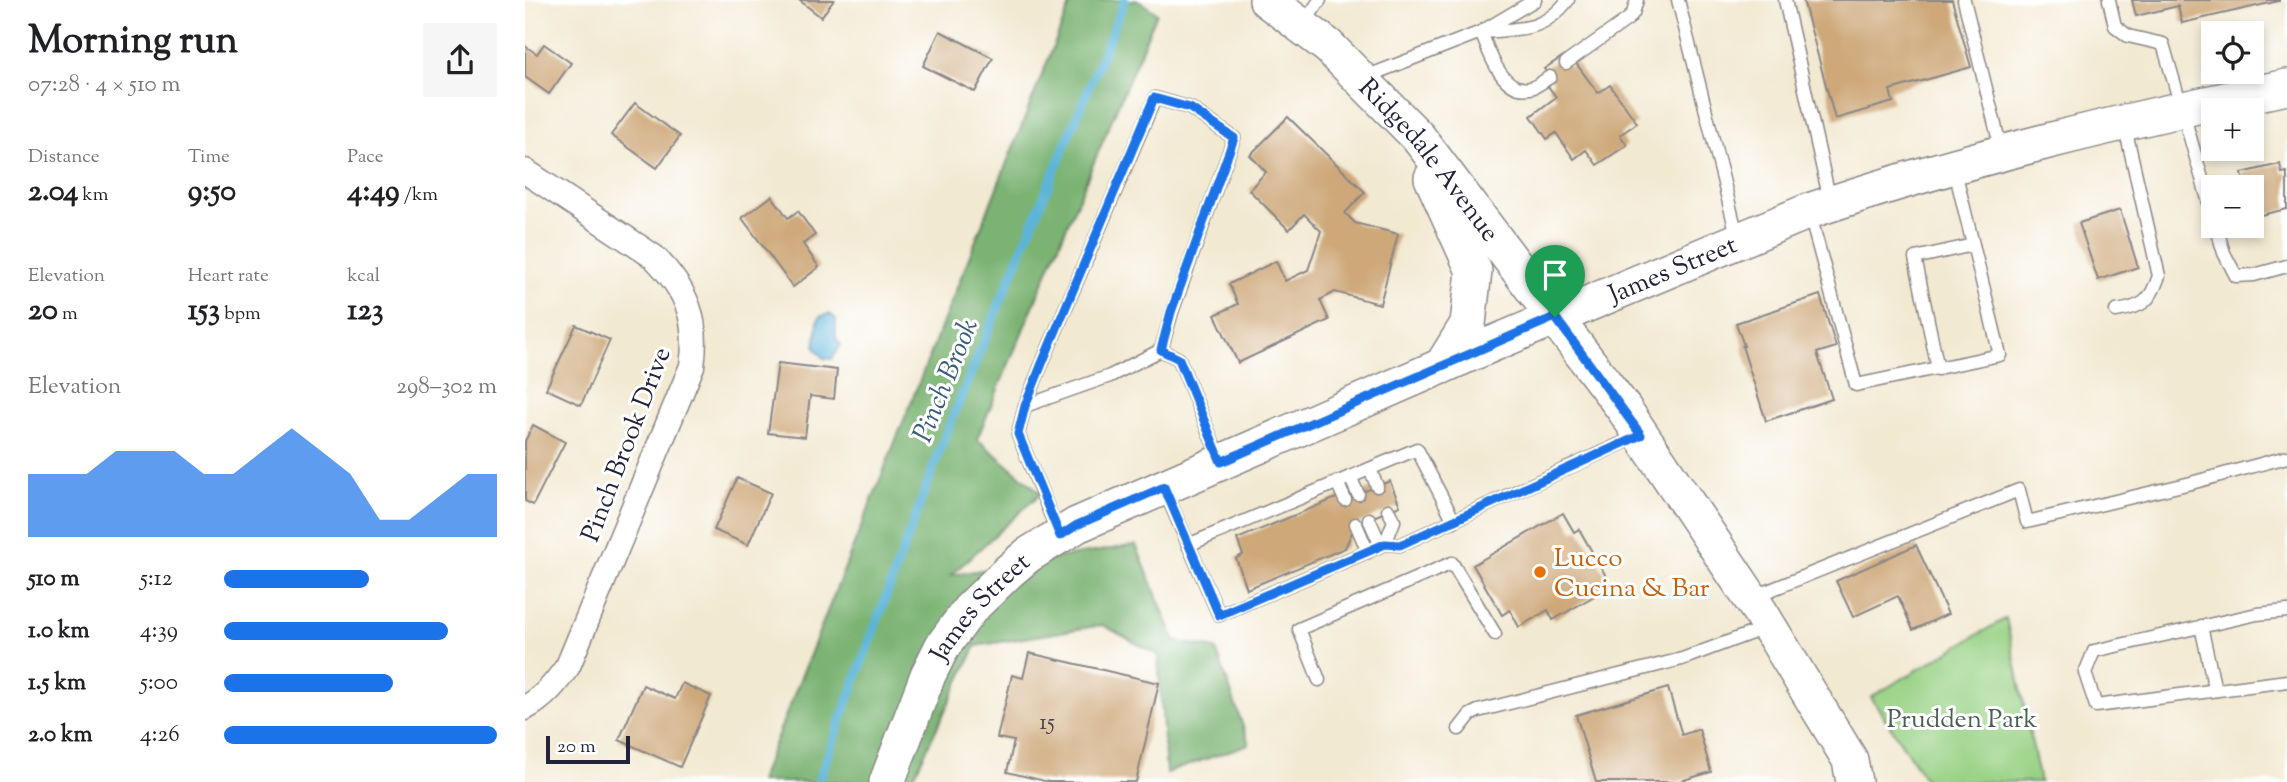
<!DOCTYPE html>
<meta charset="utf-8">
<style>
body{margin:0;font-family:"Sorts Mill Goudy",serif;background:#f6f6f6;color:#202124;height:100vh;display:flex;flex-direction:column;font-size:26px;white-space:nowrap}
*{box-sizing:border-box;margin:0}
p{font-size:23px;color:#757577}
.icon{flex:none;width:38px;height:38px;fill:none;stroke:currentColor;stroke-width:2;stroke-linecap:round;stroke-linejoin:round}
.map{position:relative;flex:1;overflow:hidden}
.panel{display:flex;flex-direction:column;background:#fff;width:525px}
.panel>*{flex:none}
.controls{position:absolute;left:1676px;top:21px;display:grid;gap:14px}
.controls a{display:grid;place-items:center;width:63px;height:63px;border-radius:0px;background:#fff;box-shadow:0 4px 10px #0003;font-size:35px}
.scale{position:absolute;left:21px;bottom:18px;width:84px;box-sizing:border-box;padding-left:7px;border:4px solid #22223b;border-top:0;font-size:19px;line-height:24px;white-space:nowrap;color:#22223b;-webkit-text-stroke:5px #fff;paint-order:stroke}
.pin{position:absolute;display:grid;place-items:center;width:60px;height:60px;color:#fff;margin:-72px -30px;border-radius:50% 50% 50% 0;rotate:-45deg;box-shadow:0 0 7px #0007}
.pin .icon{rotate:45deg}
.round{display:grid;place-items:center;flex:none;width:74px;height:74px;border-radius:0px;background:#f6f6f6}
.overview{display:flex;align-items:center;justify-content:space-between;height:119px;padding:0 28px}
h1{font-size:38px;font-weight:700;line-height:52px}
.figures{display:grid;grid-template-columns:repeat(3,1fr);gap:10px;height:119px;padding:7px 28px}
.figures div{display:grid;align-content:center}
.figures b{font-size:30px;font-weight:700}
.figures small{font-size:19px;font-weight:400}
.figures p{font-size:19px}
.chart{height:196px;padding:14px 28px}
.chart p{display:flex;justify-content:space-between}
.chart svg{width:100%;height:126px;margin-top:7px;fill:#1a73e8;opacity:.7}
ul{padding:0 28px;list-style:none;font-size:23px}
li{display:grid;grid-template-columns:112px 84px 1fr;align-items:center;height:52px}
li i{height:18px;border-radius:9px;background:#1a73e8}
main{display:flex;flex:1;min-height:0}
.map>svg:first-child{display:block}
.green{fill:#98d184;stroke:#5d7a60;stroke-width:2}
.forest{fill:#7ab372;stroke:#4e6a56;stroke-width:2}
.water{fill:#5cb5d9;stroke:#3f6c8a;stroke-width:2}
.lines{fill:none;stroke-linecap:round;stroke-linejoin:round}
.stream{stroke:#5cb5d9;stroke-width:9}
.building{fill:#cea879}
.lane-casing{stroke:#8a8686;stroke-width:15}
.street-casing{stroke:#8a8686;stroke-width:27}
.secondary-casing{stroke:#8a8686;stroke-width:38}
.lane{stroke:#fff;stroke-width:12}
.street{stroke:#fff;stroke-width:24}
.secondary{stroke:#fff;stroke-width:35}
.route-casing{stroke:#fff;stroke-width:14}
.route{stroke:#1a73e8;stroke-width:9}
.food-dot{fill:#e8710a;stroke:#fff;stroke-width:2.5}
.labels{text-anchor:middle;stroke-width:6;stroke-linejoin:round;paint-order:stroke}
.number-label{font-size:23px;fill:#4d444a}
.street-label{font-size:26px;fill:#22223b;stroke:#fff}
.food-label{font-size:26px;fill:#c56008;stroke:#fff;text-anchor:start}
.park-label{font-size:26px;fill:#4b5f55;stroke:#fff}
.water-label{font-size:28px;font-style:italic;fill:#395d7a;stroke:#fff}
</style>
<main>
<section class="panel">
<div class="overview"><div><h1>Morning run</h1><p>07:28 · 4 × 510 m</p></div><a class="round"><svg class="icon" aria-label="share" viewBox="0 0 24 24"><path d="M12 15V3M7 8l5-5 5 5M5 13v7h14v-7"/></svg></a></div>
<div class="figures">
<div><p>Distance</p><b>2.04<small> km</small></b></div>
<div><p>Time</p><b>9:50</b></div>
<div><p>Pace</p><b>4:49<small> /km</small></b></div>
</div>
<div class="figures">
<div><p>Elevation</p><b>20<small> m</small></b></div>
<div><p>Heart rate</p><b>153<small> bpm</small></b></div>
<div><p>kcal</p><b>123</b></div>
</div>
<div class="chart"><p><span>Elevation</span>298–302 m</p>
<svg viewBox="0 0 160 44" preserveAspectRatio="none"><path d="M0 44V22L10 22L20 22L30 14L40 14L50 14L60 22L70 22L80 14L90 6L100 14L110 22L120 38L130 38L140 30L150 22L160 22V44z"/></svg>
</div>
<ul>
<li><b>510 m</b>5:12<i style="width:53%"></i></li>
<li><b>1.0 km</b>4:39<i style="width:82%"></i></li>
<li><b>1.5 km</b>5:00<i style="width:62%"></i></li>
<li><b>2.0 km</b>4:26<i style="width:100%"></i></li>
</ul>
</section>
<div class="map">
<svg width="1762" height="782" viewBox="0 0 1762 782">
<rect width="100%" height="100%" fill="#fff"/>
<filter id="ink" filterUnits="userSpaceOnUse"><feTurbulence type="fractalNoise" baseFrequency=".0143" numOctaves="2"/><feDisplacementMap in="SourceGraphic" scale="14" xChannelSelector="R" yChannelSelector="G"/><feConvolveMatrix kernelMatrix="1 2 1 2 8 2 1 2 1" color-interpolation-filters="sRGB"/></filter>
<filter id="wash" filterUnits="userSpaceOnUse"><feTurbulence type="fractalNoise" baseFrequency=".00686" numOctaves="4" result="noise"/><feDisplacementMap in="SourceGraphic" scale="28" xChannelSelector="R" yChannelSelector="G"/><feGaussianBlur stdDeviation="1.57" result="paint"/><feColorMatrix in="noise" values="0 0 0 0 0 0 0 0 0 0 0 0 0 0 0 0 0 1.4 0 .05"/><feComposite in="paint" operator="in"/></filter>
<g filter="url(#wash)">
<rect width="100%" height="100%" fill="#f2e9d1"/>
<polygon class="green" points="1481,618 1515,782 1402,782 1346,697"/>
<polygon class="forest" points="547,0 612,0 632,13 452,439 516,493 426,575 611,545 650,641 691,649 724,744 641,773 633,655 578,625 451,646 386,782 234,782"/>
<polygon class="water" points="305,314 311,319 311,338 316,345 307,359 300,359 290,348 293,321 295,316"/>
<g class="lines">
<polyline class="stream" points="293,782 420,436 600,0"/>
</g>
<g id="blocks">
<g class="building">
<polygon points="274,0 309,0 296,17"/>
<polygon points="1278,0 1427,0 1446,67 1365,90 1368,102 1310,119"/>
<polygon points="1607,0 1754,0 1754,1 1657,23 1653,6 1611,16"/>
<polygon points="415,31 468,58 450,92 398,66"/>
<polygon points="19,44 46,63 24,94 0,77 0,46 12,54"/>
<polygon points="1037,57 1043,67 1050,62 1073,93 1085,85 1112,123 1095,135 1102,145 1072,165 1061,150 1049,159 1031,133 1022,139 1006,116 1031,97 1023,86 1029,82 1019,69"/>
<polygon points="110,103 155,136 132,168 86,135"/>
<polygon points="763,117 840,192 820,213 830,223 873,234 855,304 810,292 795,300 804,320 713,363 690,315 713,304 704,284 751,261 760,281 783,270 796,231 779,214 764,230 724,190 741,172 725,155"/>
<polygon points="1755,164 1757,173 1762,172 1762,209 1727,217 1727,187 1720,187 1717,173"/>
<polygon points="247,196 263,218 273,211 290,235 278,244 294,267 268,287 217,218"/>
<polygon points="1595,210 1613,267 1573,280 1554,223"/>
<polygon points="1295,295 1311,347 1292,353 1307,399 1241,421 1217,346 1219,346 1211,323"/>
<polygon points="51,325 85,340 56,405 21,389"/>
<polygon points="253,363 312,370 309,399 285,396 280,437 243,433"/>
<polygon points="8,425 40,442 8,505 0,501 0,441"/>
<polygon points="212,478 246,493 223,545 189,530"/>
<polygon points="865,481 875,506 829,525 829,528 820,548 722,589 711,558 718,555 712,539 816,496 818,500"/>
<polygon points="1038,513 1049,532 1054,529 1082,578 1071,585 1076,592 1028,620 1023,610 994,627 985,610 977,615 948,565"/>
<polygon points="1391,545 1423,614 1388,630 1373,596 1328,617 1311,581"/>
<polygon points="504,653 634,683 611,782 524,782 482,772 489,741 472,738 487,675 498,678"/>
<polygon points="157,683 186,696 155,767 94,740 118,685 150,699"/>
<polygon points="1143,688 1157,735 1174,729 1186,772 1152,782 1071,782 1051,715"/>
</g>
</g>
</g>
<g filter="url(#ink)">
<use href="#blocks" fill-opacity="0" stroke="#8a8686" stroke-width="2"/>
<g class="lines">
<g class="lane-casing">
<g id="lane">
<polyline points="1153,0 1213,239"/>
<polyline points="1260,0 1305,201"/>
<polyline points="1439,0 1477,153"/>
<polyline points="1584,0 1590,26 1603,36 1638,44 1689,220"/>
<polyline points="779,23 795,0"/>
<path d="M956 32C964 52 977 94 1005 88 1012 87 1018 81 1025 77"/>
<path d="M960 32C997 28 1018 32 1043 0"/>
<polyline points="1041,63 1103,19 1108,13 1112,0"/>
<polyline points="840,77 956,32 1010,0"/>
<polyline points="1285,215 1331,385 1475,355 1429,167"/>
<polyline points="1691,226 1699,253 1711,276 1729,275 1762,266"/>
<path d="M1591 311C1618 307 1625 302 1634 276L1599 123"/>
<polyline points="1413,369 1390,258 1448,245"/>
<polyline points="500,406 585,376 636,350 654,359 695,460"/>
<polyline points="845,469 852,486"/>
<polyline points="825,477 833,494"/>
<polyline points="812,482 820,500"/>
<polyline points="640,491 694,615 860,544 875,545 1115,435"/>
<polyline points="844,519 856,546"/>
<polyline points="831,524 843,552"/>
<polyline points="533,533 493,434 500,406 518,361 630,98 665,108 709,138 647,312 636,350"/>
<polyline points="860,544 869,521 863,510"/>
<polyline points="663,545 892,449 929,521"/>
<polyline points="1228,597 1494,490 1502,522 1666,483 1762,457"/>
<polyline points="1762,611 1732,614 1569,651 1560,673 1571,706 1762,681"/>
<polyline points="1676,626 1690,690"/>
<polyline points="794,680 774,629 927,563 970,634"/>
<polyline points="934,729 945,715 953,711 1157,659 1240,628"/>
</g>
</g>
<g class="street-casing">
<path id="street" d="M0 171 129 257C162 290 174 320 167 366L43 666C31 683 19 698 0 708"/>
</g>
<g class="secondary-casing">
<g id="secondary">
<path id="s1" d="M742 0 803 46 893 137 1099 409 1235 612 1325 760 1329 782"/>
<polyline points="907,178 949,271 943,324 917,366"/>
<path id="s2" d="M362 782 403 675 417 647 445 609 483 572 503 555 552 525 965 345 1284 211C1440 158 1601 120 1762 87"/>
</g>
</g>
<use href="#lane" class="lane"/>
<use href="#street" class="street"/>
<use href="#secondary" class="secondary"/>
</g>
</g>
<g class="lines" filter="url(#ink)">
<g class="route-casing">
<polygon id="route" points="629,98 665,108 709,138 646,312 636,350 654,359 696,462 1030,317 1116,435 875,545 860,544 694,615 639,487 552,525 535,536 493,434 500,406 518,361"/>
</g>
<use href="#route" class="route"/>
</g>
<circle class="food-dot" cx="1015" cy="572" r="7"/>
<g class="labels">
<g class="number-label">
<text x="522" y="729">15</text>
</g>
<g class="street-label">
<text dy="9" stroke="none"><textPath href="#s1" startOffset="229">Ridgedale Avenue</textPath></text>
<text dy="9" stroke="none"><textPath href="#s2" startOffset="978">James Street</textPath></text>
<text transform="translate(100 444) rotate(-69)" y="9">Pinch Brook Drive</text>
<text dy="9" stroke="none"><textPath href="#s2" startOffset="201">James Street</textPath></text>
</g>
<g class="food-label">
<text x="1029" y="566">Lucco<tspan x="1029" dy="30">Cucina &amp; Bar</tspan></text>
</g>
<g class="park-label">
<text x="1437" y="727">Prudden Park</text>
</g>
<g class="water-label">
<text transform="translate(419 380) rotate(-68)" y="10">Pinch Brook</text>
</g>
</g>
</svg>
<div class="controls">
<a><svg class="icon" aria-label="locate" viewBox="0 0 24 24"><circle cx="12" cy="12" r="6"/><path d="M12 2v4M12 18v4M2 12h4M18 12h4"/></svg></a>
<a>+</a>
<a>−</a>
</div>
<div class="scale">20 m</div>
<div class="pin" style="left:1030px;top:317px;background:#1e9e55"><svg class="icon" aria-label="arrive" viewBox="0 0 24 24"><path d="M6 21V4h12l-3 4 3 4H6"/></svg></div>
</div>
</main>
